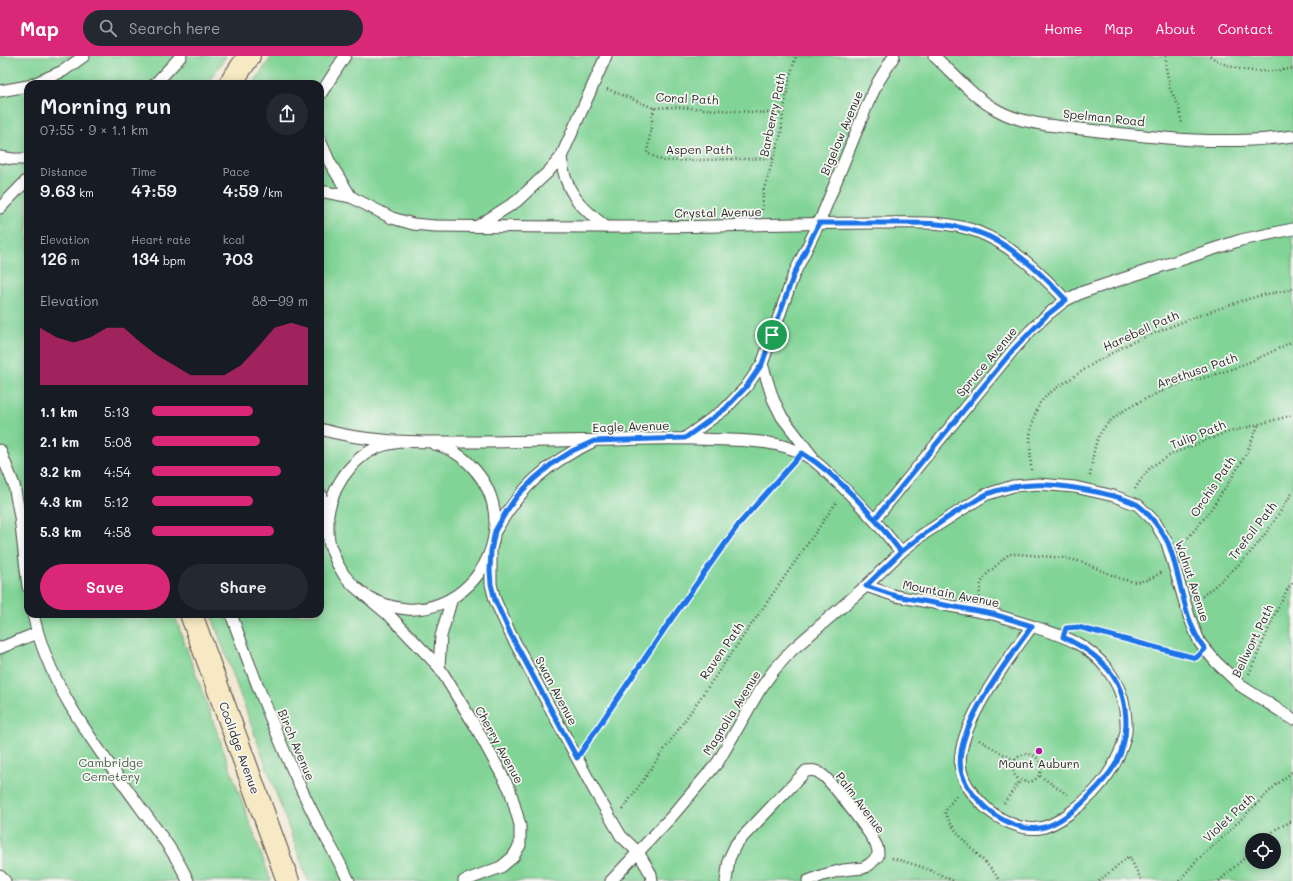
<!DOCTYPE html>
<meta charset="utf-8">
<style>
body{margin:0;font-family:Mali,sans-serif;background:#242831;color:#f1f3f6;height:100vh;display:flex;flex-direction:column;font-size:15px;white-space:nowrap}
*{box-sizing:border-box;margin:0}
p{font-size:13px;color:#9ea1a6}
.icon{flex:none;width:22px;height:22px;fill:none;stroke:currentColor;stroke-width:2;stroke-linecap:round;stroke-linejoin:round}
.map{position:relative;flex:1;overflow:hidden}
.drawer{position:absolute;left:24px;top:24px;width:300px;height:538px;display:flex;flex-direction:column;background:#171b24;border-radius:12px;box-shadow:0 2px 10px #0003}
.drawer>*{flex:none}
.buttons{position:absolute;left:1245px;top:777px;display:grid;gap:8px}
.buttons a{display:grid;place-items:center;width:36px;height:36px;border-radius:50%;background:#171b24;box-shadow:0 2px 10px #0003;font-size:20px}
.pin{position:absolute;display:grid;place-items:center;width:34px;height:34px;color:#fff;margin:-17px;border:2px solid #fff;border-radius:50%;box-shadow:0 1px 4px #0007}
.round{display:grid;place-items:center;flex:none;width:42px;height:42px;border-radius:21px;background:#242831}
.overview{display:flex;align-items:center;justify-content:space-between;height:68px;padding:0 16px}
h1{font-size:22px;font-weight:600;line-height:30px}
.stats{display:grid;grid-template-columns:repeat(3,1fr);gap:6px;height:68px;padding:4px 16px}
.stats div{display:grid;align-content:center}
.stats b{font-size:17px;font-weight:600}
.stats small{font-size:11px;font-weight:400}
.stats p{font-size:11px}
.chart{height:112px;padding:8px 16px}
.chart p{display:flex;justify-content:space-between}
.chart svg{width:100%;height:72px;margin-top:4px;fill:#db2777;opacity:.7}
.action{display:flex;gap:8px;margin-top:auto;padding:8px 16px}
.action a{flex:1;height:46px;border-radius:24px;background:#db2777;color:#fff;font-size:16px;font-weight:600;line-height:46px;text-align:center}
.action a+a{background:#242831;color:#f1f3f6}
ul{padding:0 16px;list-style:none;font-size:13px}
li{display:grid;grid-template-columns:64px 48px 1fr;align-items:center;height:30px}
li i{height:10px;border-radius:5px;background:#db2777}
header{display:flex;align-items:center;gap:24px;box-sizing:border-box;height:56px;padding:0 20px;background:#db2777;color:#fff}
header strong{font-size:19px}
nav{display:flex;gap:22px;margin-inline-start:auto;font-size:14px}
.search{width:280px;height:36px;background:#242831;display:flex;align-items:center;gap:10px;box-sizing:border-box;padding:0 14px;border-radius:22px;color:#9ea1a6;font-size:15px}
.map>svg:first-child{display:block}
.green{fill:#81d496;stroke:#568060;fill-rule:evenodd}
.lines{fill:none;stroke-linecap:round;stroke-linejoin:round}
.lane-casing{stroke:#494744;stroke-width:13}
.secondary-casing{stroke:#494744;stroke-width:24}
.path{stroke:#494744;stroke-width:2.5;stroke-dasharray:1 3;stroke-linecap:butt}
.lane{stroke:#fff;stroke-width:11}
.secondary{stroke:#f6e9c3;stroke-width:22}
.route-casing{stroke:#fff;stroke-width:8}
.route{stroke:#1a73e8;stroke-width:5}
.poi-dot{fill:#b5179e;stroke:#f6f6f2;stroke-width:1.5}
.labels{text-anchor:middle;stroke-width:3.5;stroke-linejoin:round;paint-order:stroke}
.street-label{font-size:12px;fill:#2b2b2b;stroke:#f6f6f2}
.park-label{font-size:12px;fill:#455e4b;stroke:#f6f6f2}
.poi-label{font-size:12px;fill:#2b2b2b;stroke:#f6f6f2}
</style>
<header>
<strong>Map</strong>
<div class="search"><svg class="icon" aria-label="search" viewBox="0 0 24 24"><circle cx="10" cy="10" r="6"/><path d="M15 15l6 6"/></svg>Search here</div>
<nav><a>Home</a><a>Map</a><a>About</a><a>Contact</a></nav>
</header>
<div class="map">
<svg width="1293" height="825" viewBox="0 0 1293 825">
<rect width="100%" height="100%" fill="#f6f6f2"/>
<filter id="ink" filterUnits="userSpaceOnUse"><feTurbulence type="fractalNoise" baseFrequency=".025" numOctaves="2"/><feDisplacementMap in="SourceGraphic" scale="8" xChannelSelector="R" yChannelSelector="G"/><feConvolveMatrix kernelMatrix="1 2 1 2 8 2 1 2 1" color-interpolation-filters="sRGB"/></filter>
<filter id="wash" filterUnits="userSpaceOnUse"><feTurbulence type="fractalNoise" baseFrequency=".012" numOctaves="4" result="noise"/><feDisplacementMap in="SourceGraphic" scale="16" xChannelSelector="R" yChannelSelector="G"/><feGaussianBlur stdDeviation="0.9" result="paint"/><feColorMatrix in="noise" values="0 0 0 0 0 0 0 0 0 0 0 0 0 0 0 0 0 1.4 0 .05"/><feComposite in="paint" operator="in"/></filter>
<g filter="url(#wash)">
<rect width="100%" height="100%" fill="#f1e6cf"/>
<g class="green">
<polygon points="0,0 226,0 207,28 28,28 28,558 174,558 271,825 0,825"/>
<path d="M272 0H1293V825H308L211 558H320V28H253ZM1252 784H1274V806H1252Z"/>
</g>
</g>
<g filter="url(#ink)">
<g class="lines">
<g class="lane-casing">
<g id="lane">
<path d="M934 0C953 17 970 38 992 51 1009 62 1028 66 1047 69 1129 78 1211 92 1293 80"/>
<polyline points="33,28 63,15 84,0"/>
<polyline points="155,28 181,0"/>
<polyline points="0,35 28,30"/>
<polyline points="320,39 345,0"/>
<path d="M320 84 330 107 351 141 392 162 413 168 435 170C530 171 624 172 719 170 773 168 827 167 880 167 912 167 948 164 978 176 1012 189 1042 219 1066 244"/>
<polyline points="0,101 13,103 28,103"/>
<polyline points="320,135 351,141"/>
<polyline points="0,152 28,123"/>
<polyline points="478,170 517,145 548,116 561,101"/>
<path d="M606 171C579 150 565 136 561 101L606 0"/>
<path d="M320 373C371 388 426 386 479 386 535 385 590 385 646 383 674 382 702 383 730 384 754 385 780 386 801 397 814 403 825 414 835 424 859 446 880 470 901 496"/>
<polyline points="685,382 725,353 746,331 762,308"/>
<polyline points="0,394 14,429 20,461 28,531"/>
<polyline points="812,400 782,361 773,343 762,308 794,218 819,167 868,47 878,26 894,0"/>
<polyline points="320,437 328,462 328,478 330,490 337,507 344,519 354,530 391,561 439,611"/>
<path d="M328 458C334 425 359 391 395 387"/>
<polyline points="875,463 1013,294 1030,275 1047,259 1066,244 1083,236 1104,229 1241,184 1293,173"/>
<path d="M496 474C521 431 547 407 592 386"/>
<polyline points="491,495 491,528 495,544 510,577 593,732 621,780 638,796 651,818 652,825"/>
<path d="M866 530 896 540 993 558 1032 570C1009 603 953 673 961 714 964 729 975 741 985 751 999 764 1022 775 1040 772 1058 769 1081 749 1093 737 1108 721 1120 702 1125 680 1127 676 1126 670 1126 665 1125 634 1108 607 1082 590 1067 580 1048 576 1032 570"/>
<path d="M366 540C379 547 392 552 407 553 454 556 495 515 495 467 495 448 488 429 475 414 465 402 450 392 434 388"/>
<polyline points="452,542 441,580 439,611 477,673 510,734 520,769 520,789 513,801 501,811 464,825"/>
<path d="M33 558C49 632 97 691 140 751 157 774 176 798 188 825"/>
<path d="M231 558C255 625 280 691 312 755 324 779 337 801 349 825"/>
<polyline points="0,592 37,577"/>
<polyline points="0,820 5,825"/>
<polyline points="611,825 673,759 718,706 759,635 774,614 792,594 866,530 901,496 922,479 985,439 1013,430 1038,428 1075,431 1114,440 1138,449 1155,466 1167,487 1189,560 1200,587 1216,606 1241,630 1293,663"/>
<path d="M726 825 729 803 736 788 777 745 806 715C812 714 816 714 821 718 830 723 873 780 877 791 878 793 878 797 878 800L870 808 863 812 843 814 823 819 808 825"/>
</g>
</g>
<g class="secondary-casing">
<g id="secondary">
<polyline points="230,28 249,0"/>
<polyline points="191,558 288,825"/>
</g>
</g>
<g class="path">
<polyline points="1166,0 1166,12 1170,33 1179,51 1182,69"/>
<path d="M1210 0C1234 17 1265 18 1293 12"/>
<polyline points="607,33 654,52 674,51 783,58"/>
<polyline points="654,52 647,97 663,105 774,102"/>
<polyline points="762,154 763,136 781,78 783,58 790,20 796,0"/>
<polyline points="1031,414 1030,379 1034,361 1040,347 1048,338 1058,331 1096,306 1128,288 1192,262 1241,245 1263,239 1293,233"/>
<path d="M1090 420C1093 404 1093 387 1103 373 1116 355 1150 340 1170 332 1187 325 1206 322 1223 316 1247 308 1270 297 1293 285"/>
<polyline points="1135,433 1144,419 1152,410 1174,397 1222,378 1293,359"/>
<polyline points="1182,487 1187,483 1207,459 1229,426 1244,402 1259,368"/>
<polyline points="979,541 981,527 987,518 1009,498 1018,498 1065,502 1082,506 1121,523 1135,526 1147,524 1161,517"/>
<path d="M1199 543C1216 529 1233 515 1248 499 1266 480 1279 457 1293 436"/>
<polyline points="1087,574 1191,601"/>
<polyline points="1249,618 1275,558 1288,532 1293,527"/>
<polyline points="979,684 1019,707"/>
<polyline points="586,689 668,568 739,468 791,409"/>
<circle cx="1027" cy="712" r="14"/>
<polyline points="1040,720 1068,739"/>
<path d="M956 740 947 752 945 757C957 784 984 800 1000 825"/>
<polyline points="1004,747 1020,725"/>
<polyline points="623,753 836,447"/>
<polyline points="1264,784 1274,774 1290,766 1293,766"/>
<path d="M892 802C914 808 933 814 953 825"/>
<polyline points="1099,825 1129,800 1142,825"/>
<polyline points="1179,825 1197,804 1222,782 1275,730 1293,715"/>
<polyline points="1219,825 1252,795"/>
</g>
<use href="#lane" class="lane"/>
<use href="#secondary" class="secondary"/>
</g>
</g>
<g class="lines" filter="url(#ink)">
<g class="route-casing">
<path id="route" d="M772 279 762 308 746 331 725 353 685 382 594 385 572 395 553 407 534 423 517 440 506 456 495 475 491 495 490 514 491 528 495 544 510 577 577 702 668 568 739 468 802 397C841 421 873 460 901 496L866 530 896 540 993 558 1032 570C1009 603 953 673 961 714 964 729 975 741 985 751 999 764 1022 775 1040 772 1056 770 1080 751 1090 739 1099 730 1108 720 1115 709 1132 680 1129 637 1107 612 1095 598 1080 589 1063 581L1066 572 1078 571 1196 602 1205 593C1183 566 1181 519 1168 487 1162 475 1149 457 1138 449 1126 442 1110 439 1097 436 1058 428 1025 424 987 438 979 442 971 448 963 452 941 465 921 480 901 496L875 463 1013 294 1047 259 1066 244C1044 220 1009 186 977 176 949 166 919 167 889 167 866 167 842 167 819 167L794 218 772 279"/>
</g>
<use href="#route" class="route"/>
</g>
<circle class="poi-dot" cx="1039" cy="695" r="4"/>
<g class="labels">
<g class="street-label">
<text transform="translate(687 43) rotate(3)" y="4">Coral Path</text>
<text transform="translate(773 59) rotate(-78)" y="4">Barberry Path</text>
<text transform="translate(1104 62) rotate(6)" y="4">Spelman Road</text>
<text transform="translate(842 77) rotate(-67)" y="4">Bigelow Avenue</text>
<text x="699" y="98">Aspen Path</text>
<text transform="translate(718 157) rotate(-1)" y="4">Crystal Avenue</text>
<text transform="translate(1141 275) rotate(-24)" y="4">Harebell Path</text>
<text transform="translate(987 306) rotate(-50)" y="4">Spruce Avenue</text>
<text transform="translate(1197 315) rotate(-19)" y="4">Arethusa Path</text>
<text transform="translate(631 371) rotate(-2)" y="4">Eagle Avenue</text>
<text transform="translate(1198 379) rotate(-22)" y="4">Tulip Path</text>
<text transform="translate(1213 431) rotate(-56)" y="4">Orchis Path</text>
<text transform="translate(1253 475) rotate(-52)" y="4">Trefoil Path</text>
<text transform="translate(1192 525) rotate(72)" y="4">Walnut Avenue</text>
<text transform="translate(951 538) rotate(11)" y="4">Mountain Avenue</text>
<text transform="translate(1253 585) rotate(-64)" y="4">Bellwort Path</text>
<text transform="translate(722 595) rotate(-55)" y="4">Raven Path</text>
<text transform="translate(556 635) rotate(62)" y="4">Swan Avenue</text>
<text transform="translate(732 657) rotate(-58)" y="4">Magnolia Avenue</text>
<text transform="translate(296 689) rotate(67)" y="4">Birch Avenue</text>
<text transform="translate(499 689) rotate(61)" y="4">Cherry Avenue</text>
<text transform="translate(239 692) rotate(70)" y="4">Coolidge Avenue</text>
<text transform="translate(860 747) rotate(53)" y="4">Palm Avenue</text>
<text transform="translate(1229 762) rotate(-43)" y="4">Violet Path</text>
</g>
<g class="park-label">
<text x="111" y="711">Cambridge<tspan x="111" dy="14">Cemetery</tspan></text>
</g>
<g class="poi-label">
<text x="1039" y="712">Mount Auburn</text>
</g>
</g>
</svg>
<div class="buttons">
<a><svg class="icon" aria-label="locate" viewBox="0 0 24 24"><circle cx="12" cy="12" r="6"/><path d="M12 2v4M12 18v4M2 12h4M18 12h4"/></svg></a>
</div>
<div class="pin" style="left:772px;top:279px;background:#1e9e55"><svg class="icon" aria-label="arrive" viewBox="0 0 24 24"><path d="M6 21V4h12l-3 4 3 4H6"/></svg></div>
<section class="drawer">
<div class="overview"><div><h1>Morning run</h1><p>07:55 · 9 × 1.1 km</p></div><a class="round"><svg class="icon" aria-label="share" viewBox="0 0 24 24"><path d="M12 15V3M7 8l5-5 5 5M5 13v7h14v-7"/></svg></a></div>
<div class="stats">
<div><p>Distance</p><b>9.63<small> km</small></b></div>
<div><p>Time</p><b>47:59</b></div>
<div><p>Pace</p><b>4:59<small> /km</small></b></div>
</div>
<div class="stats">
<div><p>Elevation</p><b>126<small> m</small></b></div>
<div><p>Heart rate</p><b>134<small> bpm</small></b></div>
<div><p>kcal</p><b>703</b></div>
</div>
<div class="chart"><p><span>Elevation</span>88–99 m</p>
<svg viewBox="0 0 160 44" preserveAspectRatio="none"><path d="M0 44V9L10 15L20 18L30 15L40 9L50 9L60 18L70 26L80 32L90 38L100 38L110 38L120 32L130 21L140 9L150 6L160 9V44z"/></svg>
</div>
<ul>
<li><b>1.1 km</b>5:13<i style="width:65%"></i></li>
<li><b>2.1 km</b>5:08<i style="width:69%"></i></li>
<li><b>3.2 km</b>4:54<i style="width:83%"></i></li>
<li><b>4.3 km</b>5:12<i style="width:65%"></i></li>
<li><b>5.3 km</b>4:58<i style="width:78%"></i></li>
</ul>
<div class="action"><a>Save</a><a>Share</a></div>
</section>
</div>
